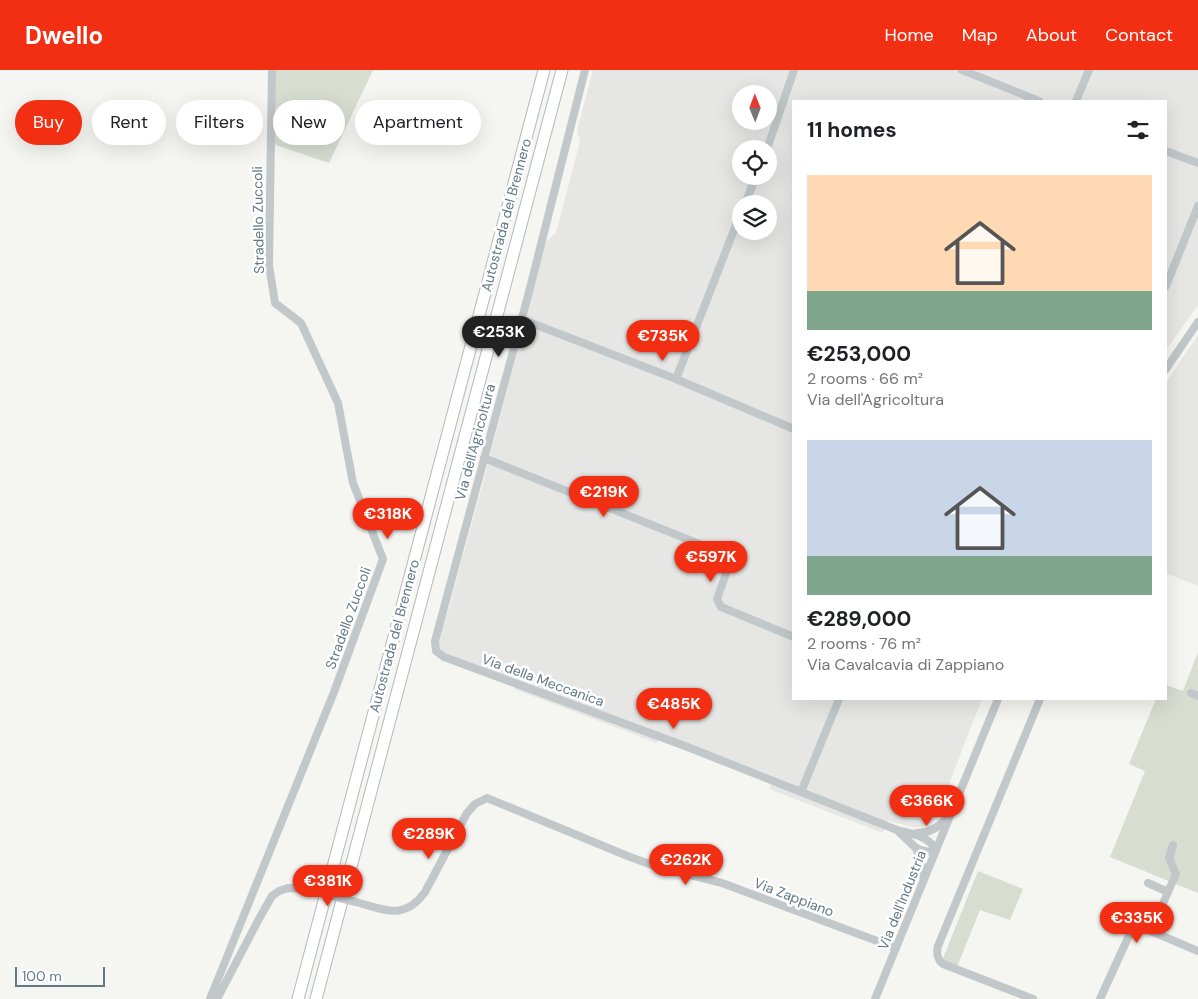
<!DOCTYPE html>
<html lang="en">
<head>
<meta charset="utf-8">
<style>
  :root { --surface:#fff; --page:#f2f2f2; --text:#202124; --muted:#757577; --accent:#f32f13 }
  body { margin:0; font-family:"DM Sans",sans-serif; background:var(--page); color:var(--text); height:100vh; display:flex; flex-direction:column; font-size:19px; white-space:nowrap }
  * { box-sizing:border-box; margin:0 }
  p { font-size:16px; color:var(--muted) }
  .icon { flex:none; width:28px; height:28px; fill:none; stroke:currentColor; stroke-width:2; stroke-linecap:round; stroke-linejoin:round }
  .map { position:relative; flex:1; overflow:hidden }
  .drawer { position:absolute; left:792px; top:30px; width:375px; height:600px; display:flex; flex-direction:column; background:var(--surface); border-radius:0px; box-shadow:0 5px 20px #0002 }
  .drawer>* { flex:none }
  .guide { position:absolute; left:15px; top:30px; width:475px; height:45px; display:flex; gap:10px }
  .needle { width:32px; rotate:359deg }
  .controls { position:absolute; left:732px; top:15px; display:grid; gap:10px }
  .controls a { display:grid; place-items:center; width:45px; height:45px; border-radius:50%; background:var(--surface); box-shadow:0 5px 20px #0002; font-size:25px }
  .scale { position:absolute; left:15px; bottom:12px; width:90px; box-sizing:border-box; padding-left:5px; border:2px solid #617985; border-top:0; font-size:14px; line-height:18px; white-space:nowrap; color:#617985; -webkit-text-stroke:4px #fff; paint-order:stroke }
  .price { position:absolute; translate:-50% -42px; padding:0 11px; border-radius:18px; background:var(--accent); color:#fff; font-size:16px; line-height:32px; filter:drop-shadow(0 1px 2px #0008) }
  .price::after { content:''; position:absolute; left:50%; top:30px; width:15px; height:11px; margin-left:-8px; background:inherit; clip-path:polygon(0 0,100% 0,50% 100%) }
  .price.active { background:#222; color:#fff }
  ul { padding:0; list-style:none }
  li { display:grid; align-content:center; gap:10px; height:265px; padding:0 15px }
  li span { display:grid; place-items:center; height:155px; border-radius:0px; color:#555 }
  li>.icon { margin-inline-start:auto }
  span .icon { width:90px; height:90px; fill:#fffc; stroke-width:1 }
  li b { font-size:21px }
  h2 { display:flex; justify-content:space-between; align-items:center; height:60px; padding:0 15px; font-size:21px }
  .pill { padding:0 18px; border-radius:22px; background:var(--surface); box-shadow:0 5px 20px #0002; font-size:18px; line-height:45px }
  .pill.active { background:var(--accent); color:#fff }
  header { display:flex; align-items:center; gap:30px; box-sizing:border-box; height:70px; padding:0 25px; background:var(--accent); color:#fff }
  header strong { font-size:24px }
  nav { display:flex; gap:28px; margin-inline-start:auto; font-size:18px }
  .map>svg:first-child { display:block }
</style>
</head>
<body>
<header>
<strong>Dwello</strong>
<nav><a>Home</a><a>Map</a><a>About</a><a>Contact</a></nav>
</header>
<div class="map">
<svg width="1198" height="929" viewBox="0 0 1198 929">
  <rect width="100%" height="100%" fill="#f5f5f1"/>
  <g fill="#e6e6e4" fill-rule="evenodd">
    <path d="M593,0H1198V235L1166,280V31H794V629H982L936,747L931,753L922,757H913L888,751L883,763L769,719L772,712L660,666L657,673L514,619L516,614L434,582L448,541L481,420L546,171L556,163L580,71L577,61ZM741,24H769V51H741ZM741,79H769V106H741ZM741,134H769V161H741Z"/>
    <polygon points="1198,265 1198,516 1166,503 1166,313"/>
  </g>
  <g fill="#d7ddd1">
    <polygon points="269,0 373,0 329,93 270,73"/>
    <polygon points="1198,582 1198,823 1110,787 1145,701 1129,694 1156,629 1166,629 1166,615 1183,621"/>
    <polygon points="978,801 1023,819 1010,850 980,840 957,897 942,891"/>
  </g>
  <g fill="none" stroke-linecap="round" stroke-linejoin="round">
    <g stroke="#b4b9bb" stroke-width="13">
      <g id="highway">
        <polyline points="298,929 544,0"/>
        <polyline points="316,929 562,0"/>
      </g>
    </g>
    <g stroke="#c2c7ca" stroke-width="8">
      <path d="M585,0L529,222L435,571L436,581L444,587L685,676L897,760C912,764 929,766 936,780C928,783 923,781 916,778"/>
      <polyline points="962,0 1039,31"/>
      <polyline points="1076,31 1089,0"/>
      <polyline points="767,79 794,0"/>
      <polyline points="1166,81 1198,93"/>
      <polyline points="745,134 756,106"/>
      <polyline points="1166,216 1198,136"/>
      <polyline points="521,249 676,309 794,359"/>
      <polyline points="1166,299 1198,252"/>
      <polyline points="676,309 741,142"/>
      <polyline points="484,388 732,487 717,529 721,537 794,567"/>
      <polyline points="1191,623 1198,626"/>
      <polyline points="801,722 839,629"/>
      <polyline points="899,762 916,778 922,795 923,807"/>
      <path d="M917,763C929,763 938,758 946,749"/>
      <polyline points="1148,813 1168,822 1151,861"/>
      <polyline points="1168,822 1176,804 1169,788 1173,775"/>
      <path d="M356,832C385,840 404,851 425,822L467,743L475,734L487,728L630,787L655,796L722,813L896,878"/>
      <polyline points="210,929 334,622 383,489 353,413 338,333 301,253 275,233 269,195 272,0"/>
      <polyline points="217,929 260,847 272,826 279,821 288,818 305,819"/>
      <polyline points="875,929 998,629"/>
      <path d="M1033,929L943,894C937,889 936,884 938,876L1040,629"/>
      <polyline points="1100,929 1132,859 1136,857 1144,858 1198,881"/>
    </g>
    <use href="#highway" stroke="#fff" stroke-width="11"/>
    <polyline stroke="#c2c7ca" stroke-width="8" points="305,819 356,832"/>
  </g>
  <g text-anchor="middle" stroke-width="5" stroke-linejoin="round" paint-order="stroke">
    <g font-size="14" fill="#617985" stroke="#fff">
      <text transform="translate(506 145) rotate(-75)" y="5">Autostrada del Brennero</text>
      <text transform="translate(258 150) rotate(-91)" y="5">Stradello Zuccoli</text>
      <text transform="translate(475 372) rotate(-75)" y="5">Via dell'Agricoltura</text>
      <text transform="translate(348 548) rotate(-70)" y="5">Stradello Zuccoli</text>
      <text transform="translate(394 566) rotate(-75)" y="5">Autostrada del Brennero</text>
      <text transform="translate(543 610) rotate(20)" y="5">Via della Meccanica</text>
      <text transform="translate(794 827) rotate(21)" y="5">Via Zappiano</text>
      <text transform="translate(902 830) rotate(-68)" y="5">Via dell'Industria</text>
    </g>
  </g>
</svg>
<div class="controls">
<a><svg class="needle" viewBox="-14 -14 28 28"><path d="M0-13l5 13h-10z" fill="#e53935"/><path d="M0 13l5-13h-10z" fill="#757577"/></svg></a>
<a><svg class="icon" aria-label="locate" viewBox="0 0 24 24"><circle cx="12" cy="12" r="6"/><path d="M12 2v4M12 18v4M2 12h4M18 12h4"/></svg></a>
<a><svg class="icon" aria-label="layers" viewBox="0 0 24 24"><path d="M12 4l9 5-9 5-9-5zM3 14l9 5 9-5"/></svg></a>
</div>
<div class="scale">100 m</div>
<b class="price active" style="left:499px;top:288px">€253K</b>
<b class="price" style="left:663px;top:292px">€735K</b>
<b class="price" style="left:604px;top:448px">€219K</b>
<b class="price" style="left:388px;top:470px">€318K</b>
<b class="price" style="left:711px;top:513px">€597K</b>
<b class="price" style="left:674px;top:660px">€485K</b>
<b class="price" style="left:927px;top:757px">€366K</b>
<b class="price" style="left:429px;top:790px">€289K</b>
<b class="price" style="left:686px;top:816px">€262K</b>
<b class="price" style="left:328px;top:837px">€381K</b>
<b class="price" style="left:1137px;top:874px">€335K</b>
<div class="guide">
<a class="pill active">Buy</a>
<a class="pill">Rent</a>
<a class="pill">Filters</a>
<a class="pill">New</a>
<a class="pill">Apartment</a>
</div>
<section class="drawer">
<h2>11 homes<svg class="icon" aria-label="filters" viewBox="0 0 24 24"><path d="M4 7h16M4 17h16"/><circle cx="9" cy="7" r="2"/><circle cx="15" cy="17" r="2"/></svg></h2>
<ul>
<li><span style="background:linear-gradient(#ffd9b3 75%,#7fa58c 0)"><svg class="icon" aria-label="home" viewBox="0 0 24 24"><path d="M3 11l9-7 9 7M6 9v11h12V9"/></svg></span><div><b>€253,000</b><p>2 rooms · 66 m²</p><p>Via dell'Agricoltura</p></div></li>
<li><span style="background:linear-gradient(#c9d6e8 75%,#7fa58c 0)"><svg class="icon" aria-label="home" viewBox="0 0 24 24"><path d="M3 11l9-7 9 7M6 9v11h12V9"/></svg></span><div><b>€289,000</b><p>2 rooms · 76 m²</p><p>Via Cavalcavia di Zappiano</p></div></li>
</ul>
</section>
</div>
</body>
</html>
